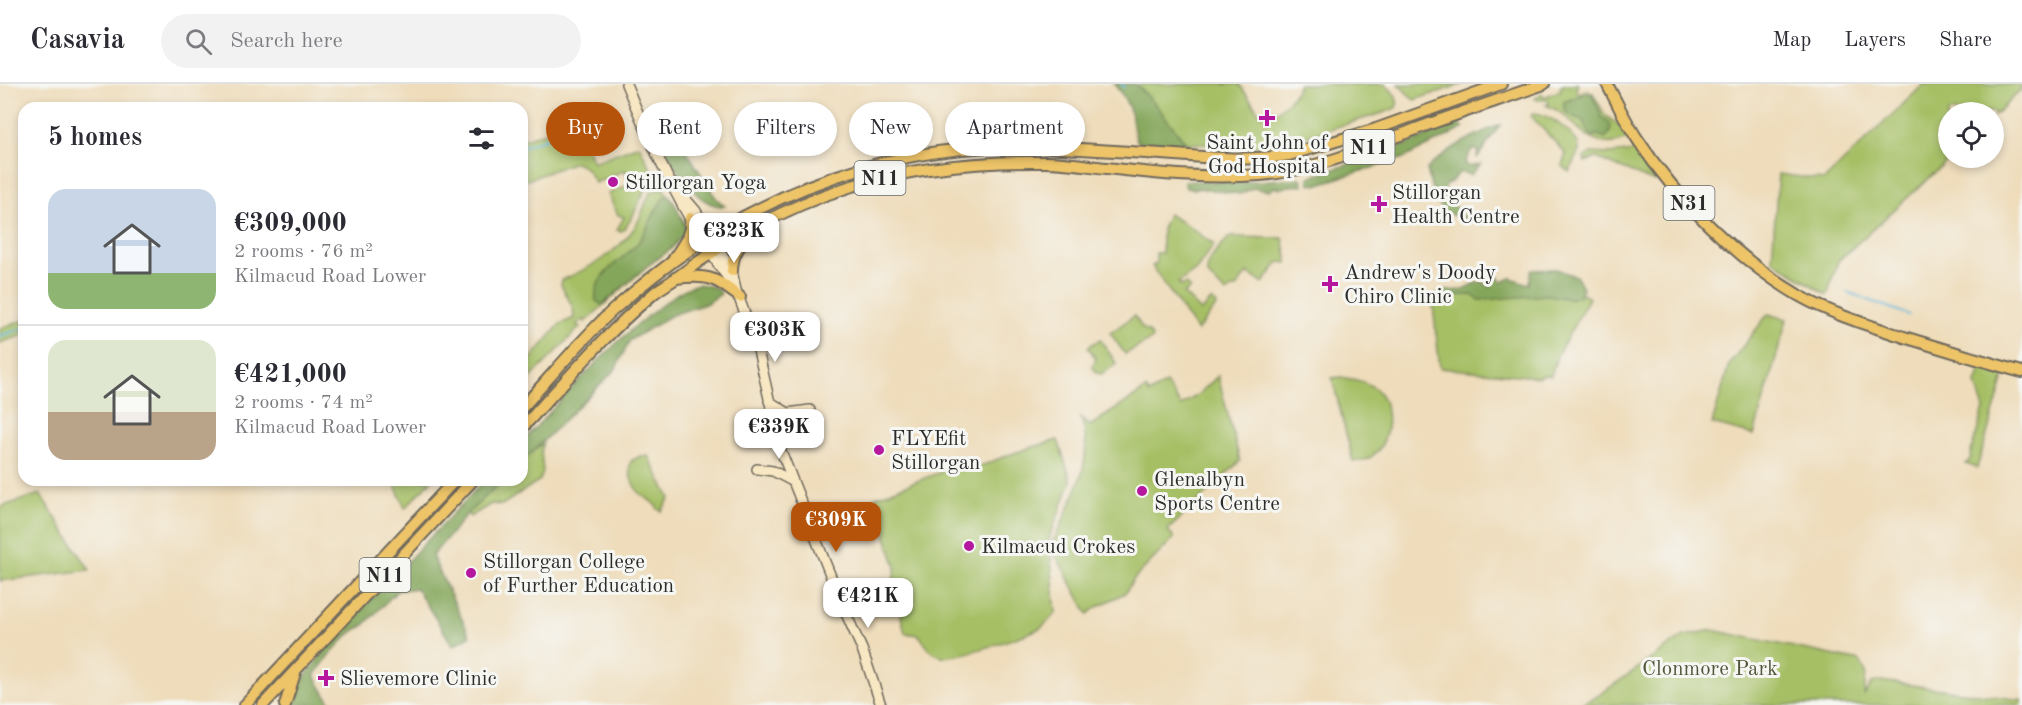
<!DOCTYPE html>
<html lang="en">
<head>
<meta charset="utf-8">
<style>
  :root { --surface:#fff; --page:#f2f2f3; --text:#2b2b33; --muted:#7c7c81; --line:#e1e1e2; --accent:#b45309 }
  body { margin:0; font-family:"Old Standard TT",serif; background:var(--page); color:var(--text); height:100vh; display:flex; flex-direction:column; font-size:22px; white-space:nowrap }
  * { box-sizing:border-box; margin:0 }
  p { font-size:20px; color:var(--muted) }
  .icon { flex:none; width:33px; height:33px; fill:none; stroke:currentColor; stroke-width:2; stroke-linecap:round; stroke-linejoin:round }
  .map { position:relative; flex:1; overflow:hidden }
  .panel { position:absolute; left:18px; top:18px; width:510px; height:384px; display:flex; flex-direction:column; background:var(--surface); border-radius:18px; box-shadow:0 3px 9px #0003 }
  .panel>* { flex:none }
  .hud { position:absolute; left:546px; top:18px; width:570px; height:54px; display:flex; gap:12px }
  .tools { position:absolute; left:1938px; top:18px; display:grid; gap:12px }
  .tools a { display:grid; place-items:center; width:66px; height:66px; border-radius:50%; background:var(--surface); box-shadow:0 3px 9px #0003; font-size:30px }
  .price { position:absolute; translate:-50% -51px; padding:0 14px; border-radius:12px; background:#fff; color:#222; font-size:20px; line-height:39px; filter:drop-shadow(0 2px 3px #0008) }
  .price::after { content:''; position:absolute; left:50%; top:36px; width:18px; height:14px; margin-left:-9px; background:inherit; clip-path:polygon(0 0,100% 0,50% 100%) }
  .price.selected { background:var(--accent); color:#fff }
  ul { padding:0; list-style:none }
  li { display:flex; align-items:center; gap:18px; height:150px; padding:0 30px }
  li+li { border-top:2px solid var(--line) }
  li span { display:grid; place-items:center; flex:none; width:168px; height:120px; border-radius:18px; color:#555 }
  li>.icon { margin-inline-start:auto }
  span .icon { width:72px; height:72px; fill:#fffc; stroke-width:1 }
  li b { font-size:26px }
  h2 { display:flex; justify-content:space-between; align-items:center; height:72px; padding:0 30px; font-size:26px }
  .chip { padding:0 21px; border-radius:27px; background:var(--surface); box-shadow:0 3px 9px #0003; font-size:21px; line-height:54px }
  .chip.selected { background:var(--accent); color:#fff }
  header { display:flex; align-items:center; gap:36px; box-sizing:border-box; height:84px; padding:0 30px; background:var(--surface); border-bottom:2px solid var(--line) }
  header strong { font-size:28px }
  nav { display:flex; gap:33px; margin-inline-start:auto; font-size:21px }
  .search { width:420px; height:54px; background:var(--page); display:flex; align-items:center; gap:15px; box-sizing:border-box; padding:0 21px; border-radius:33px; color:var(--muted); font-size:22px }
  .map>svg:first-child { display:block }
</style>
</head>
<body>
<header>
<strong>Casavia</strong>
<div class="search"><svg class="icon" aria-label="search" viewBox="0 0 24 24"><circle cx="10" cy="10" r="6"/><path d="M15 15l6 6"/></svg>Search here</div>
<nav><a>Map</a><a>Layers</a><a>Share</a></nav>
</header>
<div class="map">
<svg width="2022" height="621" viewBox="0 0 2022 621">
  <rect width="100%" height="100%" fill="#f6f6f2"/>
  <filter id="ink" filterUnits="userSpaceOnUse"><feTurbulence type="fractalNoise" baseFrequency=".0167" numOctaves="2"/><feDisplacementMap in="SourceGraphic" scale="12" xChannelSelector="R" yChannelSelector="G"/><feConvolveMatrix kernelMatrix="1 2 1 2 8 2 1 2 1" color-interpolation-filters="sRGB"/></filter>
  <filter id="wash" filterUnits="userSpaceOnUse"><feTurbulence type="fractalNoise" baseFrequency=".008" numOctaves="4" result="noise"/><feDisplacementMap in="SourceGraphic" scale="24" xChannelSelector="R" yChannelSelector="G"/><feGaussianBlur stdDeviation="1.35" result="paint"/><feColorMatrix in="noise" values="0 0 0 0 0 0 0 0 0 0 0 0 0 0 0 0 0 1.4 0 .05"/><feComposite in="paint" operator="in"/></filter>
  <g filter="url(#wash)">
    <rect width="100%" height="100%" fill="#eedcba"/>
    <g fill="#a6bf65" stroke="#687548" stroke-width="1.5">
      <path d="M1141,0H1239L1261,31L1273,25L1276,28C1286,21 1294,12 1299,0H1385C1392,7 1401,14 1396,24L1386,28L1274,62L1248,63L1186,59L1154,19L1138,2Z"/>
      <polygon points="1398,0 1463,0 1414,16"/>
      <path d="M1566,0H1579L1576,5L1577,9L1588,6L1593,9L1605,31L1620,42L1627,55C1588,73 1577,32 1546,21L1549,20L1548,16H1537L1535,14L1542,9L1544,13L1561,6L1560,2Z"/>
      <polygon points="1924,0 2018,0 2022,5 1994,32 1994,28 1948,28 1948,74 1951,74 1838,177 1827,211 1772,176 1778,90 1824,96"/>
      <path d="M1533,29C1549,29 1570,47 1578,59L1579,67L1569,88L1562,81L1566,70L1531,32Z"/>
      <path d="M565,41L573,53L581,49L593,78L639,61L654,92C640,109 636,134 622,147L617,146L624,133L618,131L608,110L630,100L625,86L595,99C589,90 587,82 575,78L522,98V56Z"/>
      <polygon points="1636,67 1658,95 1655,98 1596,74 1585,78 1584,74 1591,69 1609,70"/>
      <path d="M663,104L685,139L671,165L646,183L585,238L583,236L577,240L580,243L522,303V285L560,240L574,234L573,224L561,201L562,196C591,183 617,170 635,143C642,132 644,119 651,108Z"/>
      <polygon points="1168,130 1192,144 1214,161 1196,186 1178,199 1182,202 1186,200 1190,204 1184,210 1201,227 1212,216 1217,221 1197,247 1152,182 1156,180 1156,169 1162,169 1162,145"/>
      <path d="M1229,153L1283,154L1287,173V179L1279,178L1263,199L1247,189L1236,204H1233L1226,209L1207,190C1206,175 1220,164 1229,153Z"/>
      <polygon points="1437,209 1583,210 1589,214 1557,272 1551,292 1545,291 1538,293 1440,284 1432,213"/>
      <polygon points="1768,230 1787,235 1754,351 1712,340 1729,280"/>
      <polygon points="1134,232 1144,246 1149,248 1152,253 1151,256 1125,270 1110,249"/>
      <polygon points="24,236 24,251 0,259 0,244"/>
      <polygon points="1100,255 1116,279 1114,282 1101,290 1097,289 1092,282 1096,275 1088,263"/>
      <polygon points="1983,278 2007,283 1977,384 1966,380 1971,374 1970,371 1984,325 1976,300"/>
      <path d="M1218,292L1240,377L1168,446L1174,454L1134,495L1125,509L1095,524L1088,530L1056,472L1053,456L1056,452C1073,413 1097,373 1080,332L1090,342L1146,305L1149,310L1166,299L1181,322L1201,308Z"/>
      <path d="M1341,293C1353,295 1366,297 1376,305C1398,325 1388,381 1353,377L1332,294Z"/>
      <path d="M1058,356L1071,397L1049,455L1056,529C1051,534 1047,539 1042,543C1030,550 954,576 942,572C930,569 926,561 919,551L905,549L893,498L896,483L873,414L951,384C975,389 990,377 1011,370C1026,365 1042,360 1058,356Z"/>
      <polygon points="543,358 541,367 543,387 540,396 502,421 491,420 470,433 468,429 503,396 522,396 522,378"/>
      <path d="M640,372H648L670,414L662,427L658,425C653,416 647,416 640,409C632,402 627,387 631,377Z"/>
      <polygon points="397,396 432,396 405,424 394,399"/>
      <polygon points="40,410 90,486 0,497 0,423"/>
      <polygon points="1712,546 1860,577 1866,589 1864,611 1872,599 1881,597 2022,616 2022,621 1578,621 1596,613 1684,552"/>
    </g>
    <g fill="#84a65a" stroke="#586842" stroke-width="1.5">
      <path d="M1114,0H1136L1154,19L1186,59H1182L1181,63L1138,58C1132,49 1134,40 1131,30C1128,18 1122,10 1114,0Z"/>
      <path d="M1585,9L1592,10C1594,19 1600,24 1601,33L1610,39C1612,45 1610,50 1605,54L1598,51L1591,52L1582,36C1573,33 1561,29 1564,18Z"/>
      <polygon points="1459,39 1464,44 1404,74 1316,101 1309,99 1309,93 1398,64"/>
      <path d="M1500,41L1477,74L1478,66L1472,65L1465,79L1470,83L1481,80L1471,91L1460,88L1451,98L1445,101V111C1454,116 1454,126 1462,131C1466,134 1473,136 1477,137C1438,133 1435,120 1427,85C1448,64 1473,51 1500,41Z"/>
      <path d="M674,54L679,55L716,114L725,122C697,125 674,82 663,61Z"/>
      <polygon points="1301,94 1303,101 1289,102 1278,105 1275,103 1269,107 1253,104 1240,110 1197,104 1194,105 1186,104 1184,97 1244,98"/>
      <path d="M668,110L676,122L687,146L671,165L646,183L602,221L596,217C592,191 620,178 635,162C648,149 656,118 668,110Z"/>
      <polygon points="1556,185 1576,192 1583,203 1580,212 1570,215 1548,211 1479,216 1472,211 1444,212 1443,207 1463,206 1480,197 1491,203 1493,187 1502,198 1511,194 1529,200 1531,186"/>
      <path d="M698,200C706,201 717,202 721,210L705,220L672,231L630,256L615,286L522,378V358C566,312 607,262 658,224C671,214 682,204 698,200Z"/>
      <path d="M485,396H503L468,429L432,472L470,552L453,562L416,504L397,507L362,543C347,546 324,579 314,591L332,621H287L292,610L334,554Z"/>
    </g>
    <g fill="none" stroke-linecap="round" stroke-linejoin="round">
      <g stroke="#5ab4d8" stroke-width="2">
        <polyline points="1121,0 1124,3"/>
        <polyline points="522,63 563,48"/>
        <polyline points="1847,208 1909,231"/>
        <polyline points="0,252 24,244"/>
      </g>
    </g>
  </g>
  <g filter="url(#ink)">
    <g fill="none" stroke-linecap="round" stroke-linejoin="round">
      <g stroke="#6f695d" stroke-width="12">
        <g id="secondary">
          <path d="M626,0C655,70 687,140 733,201"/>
          <polyline points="672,99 696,127 732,187 736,206 757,262 781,367 843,523 862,565 881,621"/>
          <polyline points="769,317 788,329 810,326"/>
          <polyline points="757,385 773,387 792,397"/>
        </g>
      </g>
      <g stroke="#6f695d" stroke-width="14">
        <g id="trunk">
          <path d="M1607,0C1617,19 1626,38 1638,56C1677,115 1737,175 1798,211C1831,230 1868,241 1904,253C1943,265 1982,277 2022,288"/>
          <path d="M673,176C681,163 693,150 690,134"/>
          <path d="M732,187C732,170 740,161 751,148"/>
          <path d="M675,194C709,190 713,193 740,213"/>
          <path d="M522,324C551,292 580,257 612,227C731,119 878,56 1040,63C1086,65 1131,68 1176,71C1214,74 1252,77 1289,71L1376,45L1501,0"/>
          <path d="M522,344C564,299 605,250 653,210C660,204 668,200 676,194C792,107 901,76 1045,78C1066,78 1087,82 1107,84C1157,90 1210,95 1260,91C1314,87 1366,64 1416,45C1459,29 1502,15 1544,0"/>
          <polyline points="245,621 455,396"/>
          <polyline points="263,621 473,396"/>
          <polyline points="285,621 295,589"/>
        </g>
      </g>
      <use href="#secondary" stroke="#f8e7c3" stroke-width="9"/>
      <use href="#trunk" stroke="#eec469" stroke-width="10"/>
    </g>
  </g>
  <g fill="#b5179e" stroke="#f6f6f2" stroke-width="2">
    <path d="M1264 25h6v6h6v6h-6v6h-6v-6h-6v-6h6z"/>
    <circle cx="613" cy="98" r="6"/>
    <path d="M1376 111h6v6h6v6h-6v6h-6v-6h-6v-6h6z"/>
    <path d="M1327 191h6v6h6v6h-6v6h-6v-6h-6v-6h6z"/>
    <circle cx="879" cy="366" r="6"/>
    <circle cx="1142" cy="407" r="6"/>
    <circle cx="969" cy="462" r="6"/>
    <circle cx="471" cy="489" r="6"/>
    <path d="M323 585h6v6h6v6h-6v6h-6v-6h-6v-6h6z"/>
  </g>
  <g text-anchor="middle" stroke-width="6" stroke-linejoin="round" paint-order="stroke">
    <g fill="#f6f6f2" stroke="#686867" stroke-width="1.5">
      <rect x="1343.5" y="46" width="51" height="34" rx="4.5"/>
      <rect x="854.5" y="77" width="51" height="34" rx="4.5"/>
      <rect x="1663.5" y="102" width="51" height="34" rx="4.5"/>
      <rect x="359.5" y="474" width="51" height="34" rx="4.5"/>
    </g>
    <g font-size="20" font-weight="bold" fill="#2b2b2b">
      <text x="1369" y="70">N11</text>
      <text x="880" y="101">N11</text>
      <text x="1689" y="126">N31</text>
      <text x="385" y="498">N11</text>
    </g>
    <g font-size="21" fill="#2b2b2b" stroke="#f6f6f2" text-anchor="start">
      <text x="1267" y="65" text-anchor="middle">Saint John of<tspan x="1267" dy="24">God Hospital</tspan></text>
      <text x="625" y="105">Stillorgan Yoga</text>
      <text x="1392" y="115">Stillorgan<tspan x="1392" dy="24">Health Centre</tspan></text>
      <text x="1344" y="195">Andrew's Doody<tspan x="1344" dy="24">Chiro Clinic</tspan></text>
      <text x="891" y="361">FLYEfit<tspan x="891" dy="24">Stillorgan</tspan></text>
      <text x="1154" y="402">Glenalbyn<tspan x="1154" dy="24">Sports Centre</tspan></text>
      <text x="981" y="469">Kilmacud Crokes</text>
      <text x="483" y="484">Stillorgan College<tspan x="483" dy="24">of Further Education</tspan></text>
      <text x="340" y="601">Slievemore Clinic</text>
    </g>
    <g font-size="21" fill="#50573c" stroke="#f6f6f2">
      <text x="1710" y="591">Clonmore Park</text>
    </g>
  </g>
</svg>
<div class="tools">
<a><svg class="icon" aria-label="locate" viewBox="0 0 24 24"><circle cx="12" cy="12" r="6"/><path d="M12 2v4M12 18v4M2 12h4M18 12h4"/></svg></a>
</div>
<b class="price" style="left:734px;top:180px">€323K</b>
<b class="price" style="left:775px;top:279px">€303K</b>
<b class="price" style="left:779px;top:376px">€339K</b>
<b class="price selected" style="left:836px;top:469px">€309K</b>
<b class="price" style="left:868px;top:545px">€421K</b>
<div class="hud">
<a class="chip selected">Buy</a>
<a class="chip">Rent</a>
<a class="chip">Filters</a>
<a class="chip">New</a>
<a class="chip">Apartment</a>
</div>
<section class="panel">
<h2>5 homes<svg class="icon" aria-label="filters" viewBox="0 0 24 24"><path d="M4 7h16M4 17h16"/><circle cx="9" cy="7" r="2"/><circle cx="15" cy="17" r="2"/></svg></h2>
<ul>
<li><span style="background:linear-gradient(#c9d6e8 70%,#8fb573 0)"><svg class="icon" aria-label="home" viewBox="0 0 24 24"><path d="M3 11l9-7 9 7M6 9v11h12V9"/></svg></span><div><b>€309,000</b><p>2 rooms · 76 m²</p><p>Kilmacud Road Lower</p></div></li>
<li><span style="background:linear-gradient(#dfe7d0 60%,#b9a48a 0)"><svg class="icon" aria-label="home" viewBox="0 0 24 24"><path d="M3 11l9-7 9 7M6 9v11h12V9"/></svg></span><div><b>€421,000</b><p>2 rooms · 74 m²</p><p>Kilmacud Road Lower</p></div></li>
</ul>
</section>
</div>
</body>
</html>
